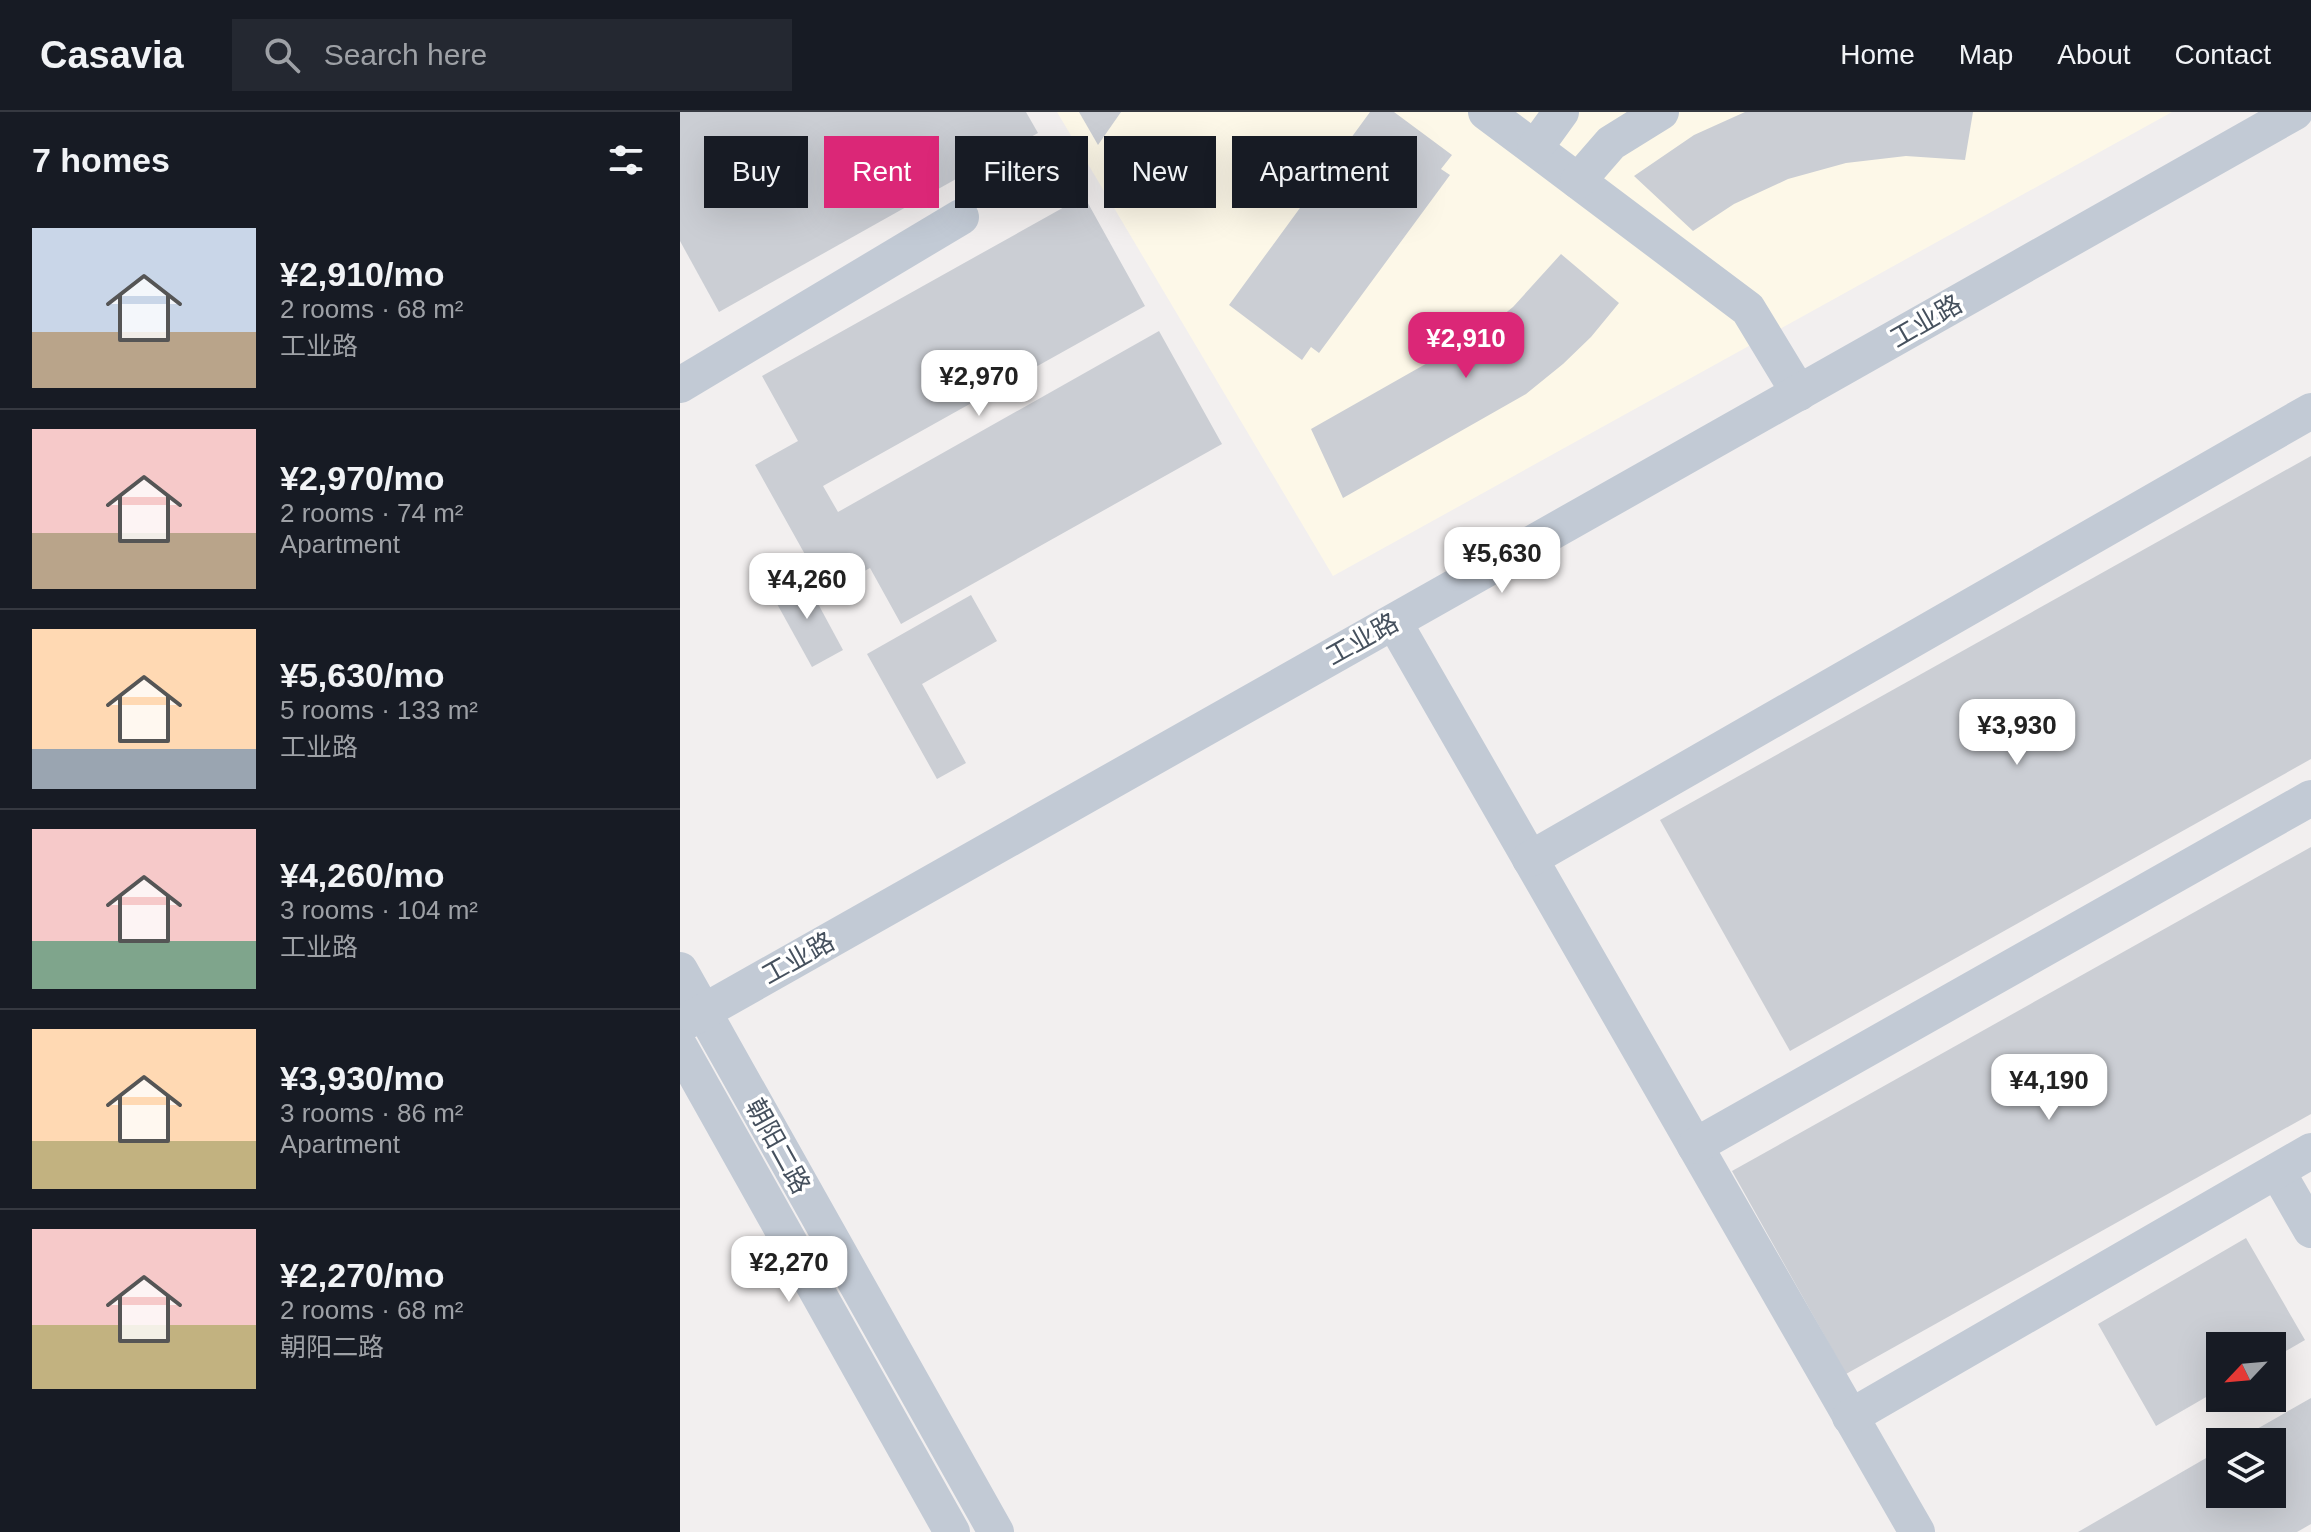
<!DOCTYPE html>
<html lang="en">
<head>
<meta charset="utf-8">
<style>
  :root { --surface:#171b24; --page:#242831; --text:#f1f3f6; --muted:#9ea1a6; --line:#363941; --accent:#db2777 }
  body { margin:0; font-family:Helvetica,"Noto Sans SC",sans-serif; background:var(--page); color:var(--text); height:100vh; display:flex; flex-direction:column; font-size:30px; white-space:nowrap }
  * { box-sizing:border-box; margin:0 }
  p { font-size:26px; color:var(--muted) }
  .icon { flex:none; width:44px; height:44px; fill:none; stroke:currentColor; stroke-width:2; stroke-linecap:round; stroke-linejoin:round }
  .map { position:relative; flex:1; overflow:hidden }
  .details { display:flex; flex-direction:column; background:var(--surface); width:680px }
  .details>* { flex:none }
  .banner { position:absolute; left:24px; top:24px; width:760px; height:72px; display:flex; gap:16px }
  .needle { width:52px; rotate:244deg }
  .tools { position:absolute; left:1526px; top:1220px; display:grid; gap:16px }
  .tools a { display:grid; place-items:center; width:80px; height:80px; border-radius:0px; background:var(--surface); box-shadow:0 8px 32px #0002; font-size:40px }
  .price { position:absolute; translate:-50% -68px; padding:0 18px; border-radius:16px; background:#fff; color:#222; font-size:26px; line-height:52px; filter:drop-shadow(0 2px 4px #0008) }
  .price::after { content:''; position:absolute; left:50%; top:48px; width:24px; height:18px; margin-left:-12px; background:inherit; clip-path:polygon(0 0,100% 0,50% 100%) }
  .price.current { background:var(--accent); color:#fff }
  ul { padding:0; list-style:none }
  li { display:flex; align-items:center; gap:24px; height:200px; padding:0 32px }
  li+li { border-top:2px solid var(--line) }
  li span { display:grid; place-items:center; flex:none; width:224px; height:160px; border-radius:0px; color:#555 }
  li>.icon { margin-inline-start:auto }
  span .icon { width:96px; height:96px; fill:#fffc; stroke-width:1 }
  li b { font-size:34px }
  h2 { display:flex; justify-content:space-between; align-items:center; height:96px; padding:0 32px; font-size:34px }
  .chip { padding:0 28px; border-radius:0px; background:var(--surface); box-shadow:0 8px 32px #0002; font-size:28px; line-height:72px }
  .chip.current { background:var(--accent); color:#fff }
  header { display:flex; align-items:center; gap:48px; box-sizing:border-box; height:112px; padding:0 40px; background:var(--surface); border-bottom:2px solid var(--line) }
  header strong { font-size:38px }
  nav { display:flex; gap:44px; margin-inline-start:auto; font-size:28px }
  .search { width:560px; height:72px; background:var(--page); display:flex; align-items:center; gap:20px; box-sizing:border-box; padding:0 28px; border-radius:0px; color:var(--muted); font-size:30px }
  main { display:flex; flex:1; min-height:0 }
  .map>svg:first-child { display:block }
</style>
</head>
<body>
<header>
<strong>Casavia</strong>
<div class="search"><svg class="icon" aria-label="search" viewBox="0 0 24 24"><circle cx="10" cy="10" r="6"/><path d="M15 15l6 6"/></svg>Search here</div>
<nav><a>Home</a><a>Map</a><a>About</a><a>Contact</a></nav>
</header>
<main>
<section class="details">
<h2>7 homes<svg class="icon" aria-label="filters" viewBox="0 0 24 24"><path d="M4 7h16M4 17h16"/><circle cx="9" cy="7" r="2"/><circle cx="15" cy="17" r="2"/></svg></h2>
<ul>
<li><span style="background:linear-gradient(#c9d6e8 65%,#b9a48a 0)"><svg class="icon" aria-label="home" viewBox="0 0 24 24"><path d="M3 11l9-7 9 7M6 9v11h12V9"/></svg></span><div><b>¥2,910/mo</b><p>2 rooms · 68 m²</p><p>工业路</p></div></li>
<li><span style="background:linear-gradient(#f6c9c9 65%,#b9a48a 0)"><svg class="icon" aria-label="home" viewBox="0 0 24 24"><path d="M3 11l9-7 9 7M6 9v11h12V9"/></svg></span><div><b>¥2,970/mo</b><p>2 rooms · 74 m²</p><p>Apartment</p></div></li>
<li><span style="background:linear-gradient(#ffd9b3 75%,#9aa5b1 0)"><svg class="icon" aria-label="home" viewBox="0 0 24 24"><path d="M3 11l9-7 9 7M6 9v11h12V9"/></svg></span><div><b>¥5,630/mo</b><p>5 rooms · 133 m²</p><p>工业路</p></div></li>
<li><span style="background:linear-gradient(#f6c9c9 70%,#7fa58c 0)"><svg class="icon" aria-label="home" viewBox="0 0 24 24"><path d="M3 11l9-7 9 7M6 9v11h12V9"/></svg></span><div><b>¥4,260/mo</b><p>3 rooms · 104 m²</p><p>工业路</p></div></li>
<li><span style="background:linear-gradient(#ffd9b3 70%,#c2b280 0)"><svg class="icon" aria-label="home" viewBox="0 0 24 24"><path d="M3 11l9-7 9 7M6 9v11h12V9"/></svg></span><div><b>¥3,930/mo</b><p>3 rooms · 86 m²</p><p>Apartment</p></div></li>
<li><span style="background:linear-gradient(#f6c9c9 60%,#c2b280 0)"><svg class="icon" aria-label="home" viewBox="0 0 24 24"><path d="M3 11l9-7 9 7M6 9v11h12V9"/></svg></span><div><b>¥2,270/mo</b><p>2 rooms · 68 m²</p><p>朝阳二路</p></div></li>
</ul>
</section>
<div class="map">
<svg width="1631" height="1420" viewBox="0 0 1631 1420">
  <rect width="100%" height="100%" fill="#f2efef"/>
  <polygon fill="#fdf8e8" points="377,0 1492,0 653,464"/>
  <g fill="#cbced4">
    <polygon points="0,0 346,0 358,21 39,200 0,129"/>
    <polygon points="399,0 441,0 418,33"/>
    <polygon points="690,0 714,0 772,43 761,57 770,63 639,241 631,235 622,248 549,193"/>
    <polygon points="1065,0 1293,0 1285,48 1226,44 1166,51 1108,67 1054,92 1013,119 954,64 1014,23"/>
    <polygon points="404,84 465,194 143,374 158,400 479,219 542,332 221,512 190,456 146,480 75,353 118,329 82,264"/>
    <polygon points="881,142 939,191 911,225 883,252 846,282 663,386 631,317 802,220 833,195"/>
    <polygon points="1631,344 1631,647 1110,939 980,708"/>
    <polygon points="123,464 163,538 132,555 91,481"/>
    <polygon points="291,483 317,529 242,572 286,651 257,667 187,542"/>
    <polygon points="1631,735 1631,1002 1166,1262 1052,1059"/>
    <polygon points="1566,1126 1625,1228 1592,1247 1592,1234 1540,1234 1540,1277 1476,1314 1418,1212"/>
    <polygon points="1631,1286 1631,1412 1617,1420 1398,1420 1540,1338 1540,1382 1592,1382 1592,1330 1554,1330"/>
  </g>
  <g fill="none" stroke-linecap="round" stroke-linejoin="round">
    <g stroke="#c2cad5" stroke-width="36">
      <polyline points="806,0 1068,197 1119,281"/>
      <polyline points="855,36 881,0"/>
      <polyline points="898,69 931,31 981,0"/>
      <polyline points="0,273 281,105"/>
      <polyline points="714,510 1237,1420"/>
      <polyline points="850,747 1631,299"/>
      <polyline points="0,858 316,1420"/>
      <polyline points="0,913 1615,0"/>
      <polyline points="0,935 272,1420"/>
      <polyline points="1015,1034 1631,686"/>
      <polyline points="1597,1059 1631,1118"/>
      <polyline points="1170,1305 1631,1039"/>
    </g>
  </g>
  <g text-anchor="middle" stroke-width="7" stroke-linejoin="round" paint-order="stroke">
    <g font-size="26" fill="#46515e" stroke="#fff">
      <text transform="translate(1246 209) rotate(-30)" y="9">工业路</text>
      <text transform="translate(682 527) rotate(-29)" y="9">工业路</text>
      <text transform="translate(118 846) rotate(-29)" y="9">工业路</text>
      <text transform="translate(98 1034) rotate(61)" y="9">朝阳二路</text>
    </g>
  </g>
</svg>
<div class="tools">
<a><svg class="needle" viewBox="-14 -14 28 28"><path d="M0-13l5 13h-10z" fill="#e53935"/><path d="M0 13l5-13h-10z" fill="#9ea1a6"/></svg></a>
<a><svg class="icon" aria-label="layers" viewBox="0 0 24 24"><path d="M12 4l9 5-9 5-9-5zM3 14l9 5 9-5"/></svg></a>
</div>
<b class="price current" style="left:786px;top:268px">¥2,910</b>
<b class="price" style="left:299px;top:306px">¥2,970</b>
<b class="price" style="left:822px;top:483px">¥5,630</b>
<b class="price" style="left:127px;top:509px">¥4,260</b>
<b class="price" style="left:1337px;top:655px">¥3,930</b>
<b class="price" style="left:1369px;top:1010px">¥4,190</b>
<b class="price" style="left:109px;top:1192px">¥2,270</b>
<div class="banner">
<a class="chip">Buy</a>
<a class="chip current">Rent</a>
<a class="chip">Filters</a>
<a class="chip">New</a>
<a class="chip">Apartment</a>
</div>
</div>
</main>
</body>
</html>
